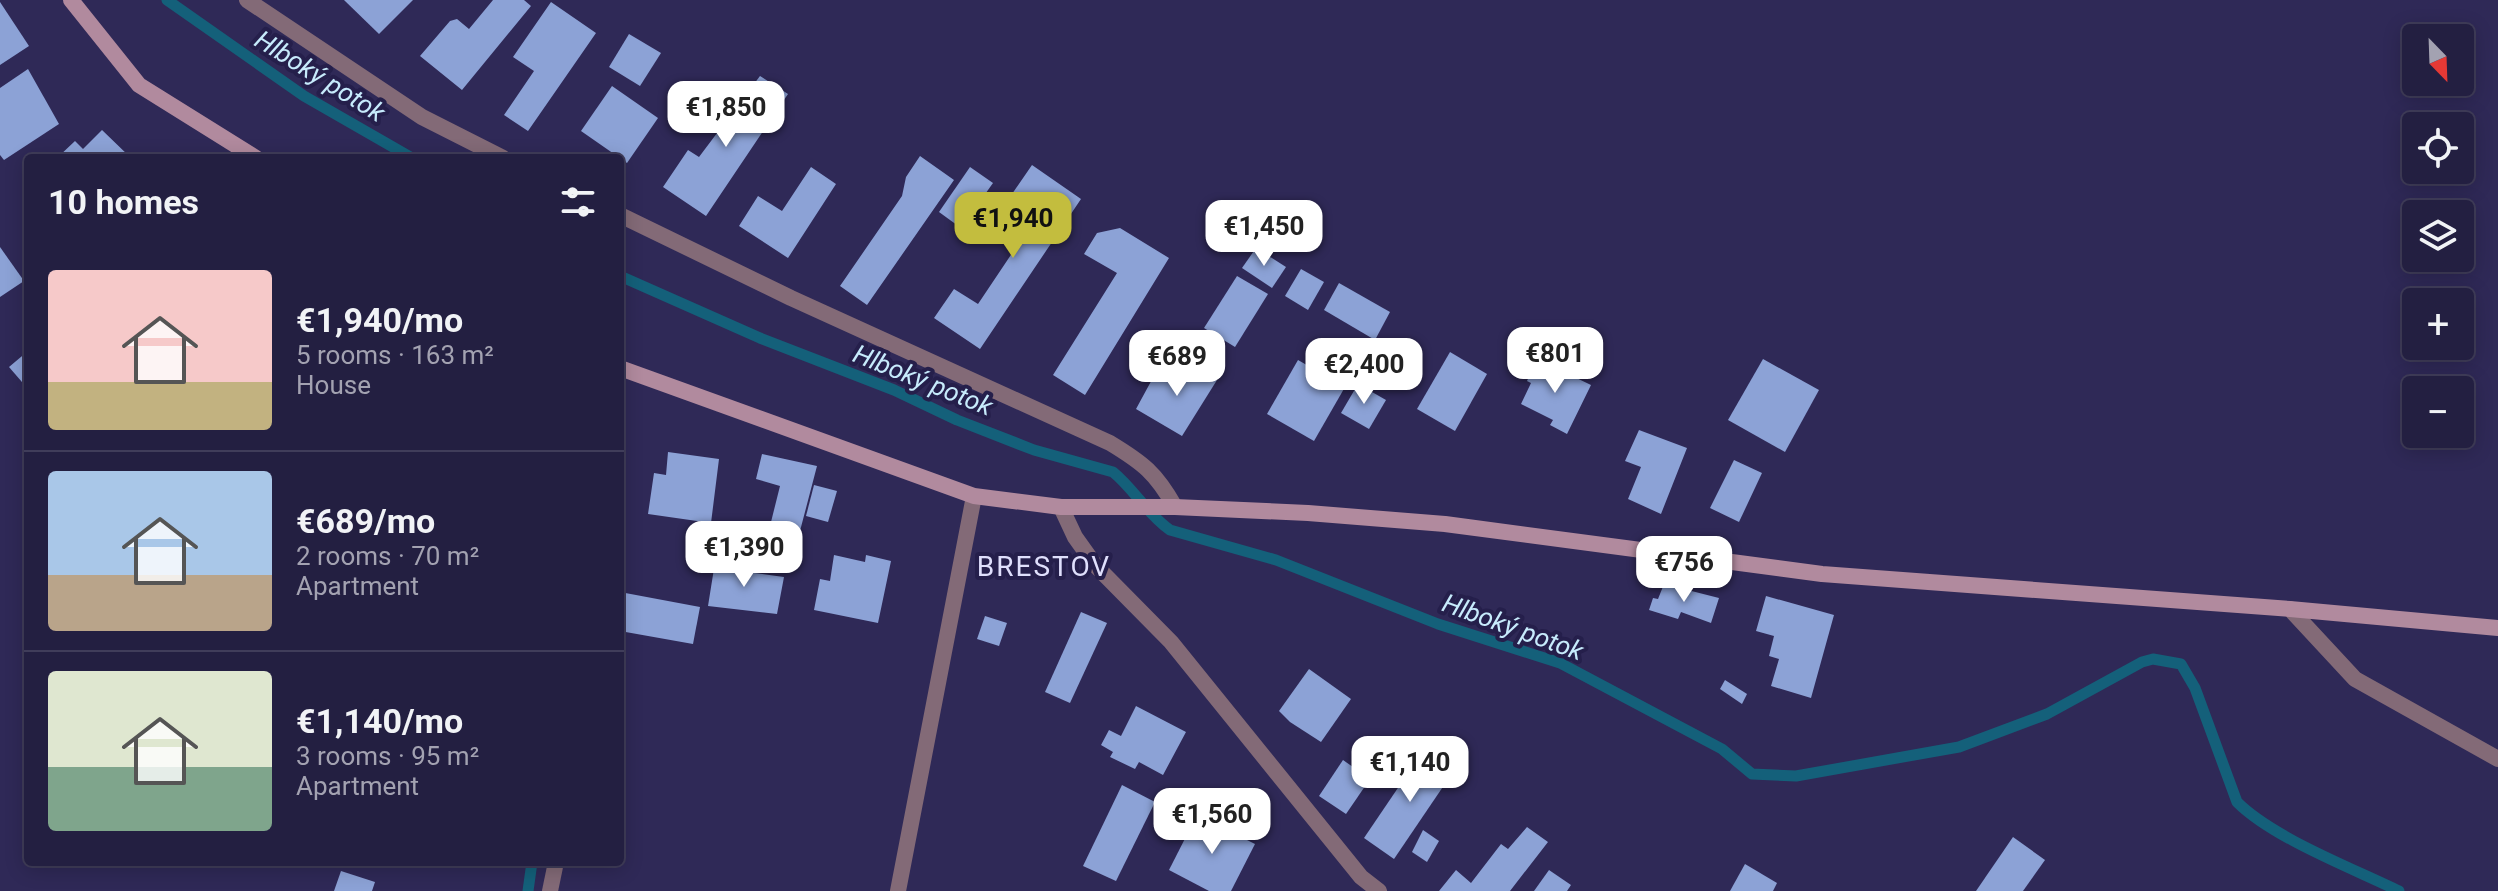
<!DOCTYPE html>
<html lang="en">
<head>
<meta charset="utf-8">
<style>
  :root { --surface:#231f41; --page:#2b2748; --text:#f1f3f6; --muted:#a3a2b1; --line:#403d5a; --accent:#c3bd3e }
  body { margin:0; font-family:Roboto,sans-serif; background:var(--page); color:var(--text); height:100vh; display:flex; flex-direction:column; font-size:30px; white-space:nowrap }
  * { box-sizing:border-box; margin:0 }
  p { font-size:26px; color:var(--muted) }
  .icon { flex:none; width:44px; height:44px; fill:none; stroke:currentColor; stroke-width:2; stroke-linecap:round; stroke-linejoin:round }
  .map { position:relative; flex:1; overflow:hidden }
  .sheet { position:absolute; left:24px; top:154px; width:600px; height:712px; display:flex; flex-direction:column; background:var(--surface); border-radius:8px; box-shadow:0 4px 20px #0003,0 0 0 2px var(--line) }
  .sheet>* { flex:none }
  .needle { width:52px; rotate:157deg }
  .controls { position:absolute; left:2402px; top:24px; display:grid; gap:16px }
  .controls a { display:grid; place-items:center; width:72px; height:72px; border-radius:8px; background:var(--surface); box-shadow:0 4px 20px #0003,0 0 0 2px var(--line); font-size:40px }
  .price { position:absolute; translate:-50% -68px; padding:0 18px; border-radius:16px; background:#fff; color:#222; font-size:26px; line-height:52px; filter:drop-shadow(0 2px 4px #0008) }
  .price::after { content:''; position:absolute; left:50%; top:48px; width:24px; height:18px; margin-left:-12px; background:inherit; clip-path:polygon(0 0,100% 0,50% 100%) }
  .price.current { background:var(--accent); color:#111 }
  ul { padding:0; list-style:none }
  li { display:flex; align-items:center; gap:24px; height:200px; padding:0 24px }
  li+li { border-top:2px solid var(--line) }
  li span { display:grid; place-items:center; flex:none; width:224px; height:160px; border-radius:8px; color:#555 }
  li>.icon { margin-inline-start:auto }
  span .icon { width:96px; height:96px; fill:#fffc; stroke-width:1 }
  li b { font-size:34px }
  h2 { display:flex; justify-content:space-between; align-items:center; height:96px; padding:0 24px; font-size:34px }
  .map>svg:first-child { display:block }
</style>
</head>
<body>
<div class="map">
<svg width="2498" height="891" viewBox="0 0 2498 891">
  <rect width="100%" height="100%" fill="#2f2957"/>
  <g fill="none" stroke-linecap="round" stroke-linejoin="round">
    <g stroke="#14607a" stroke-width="11">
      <polyline points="167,0 304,96 412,158"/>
      <path d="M620,276L760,338L894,390L957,420L1034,450L1113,472C1134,489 1147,514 1170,530L1276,560L1438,624L1560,663L1722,749L1752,774L1796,776L1959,747L2047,714L2142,662L2153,659L2181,664L2195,688L2237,802C2273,838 2352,868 2399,891"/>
      <polyline points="528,891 532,862"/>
    </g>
  </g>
  <g fill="#8ca2d6">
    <polygon points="344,0 413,0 379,34"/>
    <polygon points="493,0 524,0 531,6 462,90 420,56 450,21 457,19 469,29"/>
    <polygon points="0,2 29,46 0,65"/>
    <polygon points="551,2 596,33 528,131 504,115 534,71 513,57"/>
    <polygon points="629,34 661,53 640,86 609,67"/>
    <polygon points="28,69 59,124 4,160 0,155 0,88"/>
    <polygon points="760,76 788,94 706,216 663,187 688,150 699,157"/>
    <polygon points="612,86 658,118 627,163 581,131"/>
    <polygon points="102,130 131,158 57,158 75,141 83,149"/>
    <polygon points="920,156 954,180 867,305 840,286 902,196 906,177"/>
    <polygon points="1032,165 1081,199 980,349 934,318 954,289 978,304 1039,213 1012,194"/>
    <polygon points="811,167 836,184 788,258 739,226 758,196 782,211"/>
    <polygon points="970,167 993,183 961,228 939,212"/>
    <polygon points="1120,228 1169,258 1085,395 1053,375 1117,273 1084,254 1097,233"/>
    <polygon points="0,247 24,281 0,297"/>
    <polygon points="1256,248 1286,267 1272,288 1242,268"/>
    <polygon points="1301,269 1324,282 1308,310 1285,296"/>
    <polygon points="1237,276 1268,294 1235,347 1204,328"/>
    <polygon points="1339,283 1390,312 1375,340 1324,310"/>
    <polygon points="28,351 28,389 9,367"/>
    <polygon points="1450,352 1487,374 1455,431 1417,409"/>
    <polygon points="1537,359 1591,385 1567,434 1550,425 1553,420 1521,404 1531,383 1527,381"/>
    <polygon points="1763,359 1819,390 1785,452 1728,420"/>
    <polygon points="1298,360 1345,387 1314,441 1267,414"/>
    <polygon points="1185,362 1217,380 1182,436 1136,409 1155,374 1171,382"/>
    <polygon points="1358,384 1386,400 1369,429 1341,413"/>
    <polygon points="1639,430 1687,448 1661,514 1628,499 1641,467 1625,461"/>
    <polygon points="668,452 719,459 711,523 648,514 654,473 666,475"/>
    <polygon points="762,454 817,466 789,573 760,566 780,486 756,479"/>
    <polygon points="1734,460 1762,473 1739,522 1710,508"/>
    <polygon points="814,485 837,491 828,522 806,516"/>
    <polygon points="834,555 865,562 866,555 891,561 878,623 814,610 820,579 830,581"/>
    <polygon points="716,556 732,557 731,570 784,577 777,614 708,606"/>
    <polygon points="1664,584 1719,598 1711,623 1681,612 1678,619 1649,610 1653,598 1658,599"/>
    <polygon points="620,592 700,607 693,644 620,631"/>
    <polygon points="1766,596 1834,615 1811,698 1771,686 1779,659 1769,656 1774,636 1756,631"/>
    <polygon points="1081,612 1107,623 1070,703 1045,692"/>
    <polygon points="985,616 1007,623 999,646 977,639"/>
    <polygon points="1309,669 1351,699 1321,742 1290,722 1279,711"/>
    <polygon points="1725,680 1747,694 1742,704 1720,689"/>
    <polygon points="1136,706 1186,732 1163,775 1139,762 1135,769 1110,757 1113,752 1101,745 1109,730 1121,736"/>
    <polygon points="1425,748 1455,769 1394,859 1364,838"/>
    <polygon points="1343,760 1370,779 1346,814 1319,796"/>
    <polygon points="1122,785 1155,802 1116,881 1083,866"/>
    <polygon points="1197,815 1255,844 1231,891 1209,891 1169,870"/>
    <polygon points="1527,827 1548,842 1510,891 1439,891 1456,870 1471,883 1501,844 1508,849"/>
    <polygon points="1423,830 1439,841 1427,862 1412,852"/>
    <polygon points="2013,837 2045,860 2023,891 1976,891"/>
    <polygon points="1745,864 1777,883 1773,891 1730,891"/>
    <polygon points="1549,870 1571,885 1567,891 1534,891"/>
    <polygon points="341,871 375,882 372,891 334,891"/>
  </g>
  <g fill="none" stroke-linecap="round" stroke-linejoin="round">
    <polyline stroke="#836a77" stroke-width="16" points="898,891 974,496"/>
    <g stroke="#836a77" stroke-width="16">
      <polyline points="247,0 422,117 503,158"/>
      <path d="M620,215L791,298L1110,443C1143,463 1156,473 1175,507"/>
      <polyline points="1061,507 1075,537 1095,565 1171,642 1361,877 1379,891"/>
      <polyline points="2290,609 2355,679 2498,759"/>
      <polyline points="550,891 556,862"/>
    </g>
    <g stroke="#b18a9e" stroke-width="16">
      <polyline points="71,0 139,85 256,158"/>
      <polyline points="620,368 974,496 1061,507 1175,507 1308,513 1445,524 1822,574 2290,609 2498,628"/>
    </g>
  </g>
  <g text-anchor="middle" stroke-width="8" stroke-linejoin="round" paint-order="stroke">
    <g font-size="26" font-style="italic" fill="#c7ebfc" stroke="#251f4b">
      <text transform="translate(320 76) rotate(32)" y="9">Hlboký potok</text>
      <text transform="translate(923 380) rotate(22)" y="9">Hlboký potok</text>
      <text transform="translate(1513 627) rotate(20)" y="9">Hlboký potok</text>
    </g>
    <g font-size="28" letter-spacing="2" fill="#dfdffc" stroke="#251f4b">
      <text x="1044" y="576">BRESTOV</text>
    </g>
  </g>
</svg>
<div class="controls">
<a><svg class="needle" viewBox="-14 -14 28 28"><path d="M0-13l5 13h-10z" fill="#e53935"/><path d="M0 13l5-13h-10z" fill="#a3a2b1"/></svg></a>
<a><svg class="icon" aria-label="locate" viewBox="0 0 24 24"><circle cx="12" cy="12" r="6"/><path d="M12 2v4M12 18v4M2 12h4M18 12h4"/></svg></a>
<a><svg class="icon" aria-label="layers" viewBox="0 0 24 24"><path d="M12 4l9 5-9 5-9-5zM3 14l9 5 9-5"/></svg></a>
<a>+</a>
<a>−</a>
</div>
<b class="price" style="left:726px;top:149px">€1,850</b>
<b class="price current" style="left:1013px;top:260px">€1,940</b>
<b class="price" style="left:1264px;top:268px">€1,450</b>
<b class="price" style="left:1555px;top:395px">€801</b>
<b class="price" style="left:1177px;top:398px">€689</b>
<b class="price" style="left:1364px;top:406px">€2,400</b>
<b class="price" style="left:744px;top:589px">€1,390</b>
<b class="price" style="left:1684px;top:604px">€756</b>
<b class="price" style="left:1410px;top:804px">€1,140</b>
<b class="price" style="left:1212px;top:856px">€1,560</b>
<section class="sheet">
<h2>10 homes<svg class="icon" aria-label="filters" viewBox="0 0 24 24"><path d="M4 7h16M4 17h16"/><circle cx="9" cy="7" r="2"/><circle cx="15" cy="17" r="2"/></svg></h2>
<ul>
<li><span style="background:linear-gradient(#f6c9c9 70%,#c2b280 0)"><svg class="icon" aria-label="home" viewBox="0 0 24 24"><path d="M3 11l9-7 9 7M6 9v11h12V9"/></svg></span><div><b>€1,940/mo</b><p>5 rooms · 163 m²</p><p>House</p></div></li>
<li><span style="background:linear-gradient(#a9c7e8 65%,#b9a48a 0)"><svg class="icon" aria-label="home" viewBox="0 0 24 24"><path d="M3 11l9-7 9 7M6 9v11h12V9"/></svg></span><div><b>€689/mo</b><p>2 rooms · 70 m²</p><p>Apartment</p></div></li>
<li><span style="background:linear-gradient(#dfe7d0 60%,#7fa58c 0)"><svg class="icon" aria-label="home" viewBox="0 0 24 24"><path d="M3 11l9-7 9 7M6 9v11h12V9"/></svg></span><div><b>€1,140/mo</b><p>3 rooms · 95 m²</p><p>Apartment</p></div></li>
</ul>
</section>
</div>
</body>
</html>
